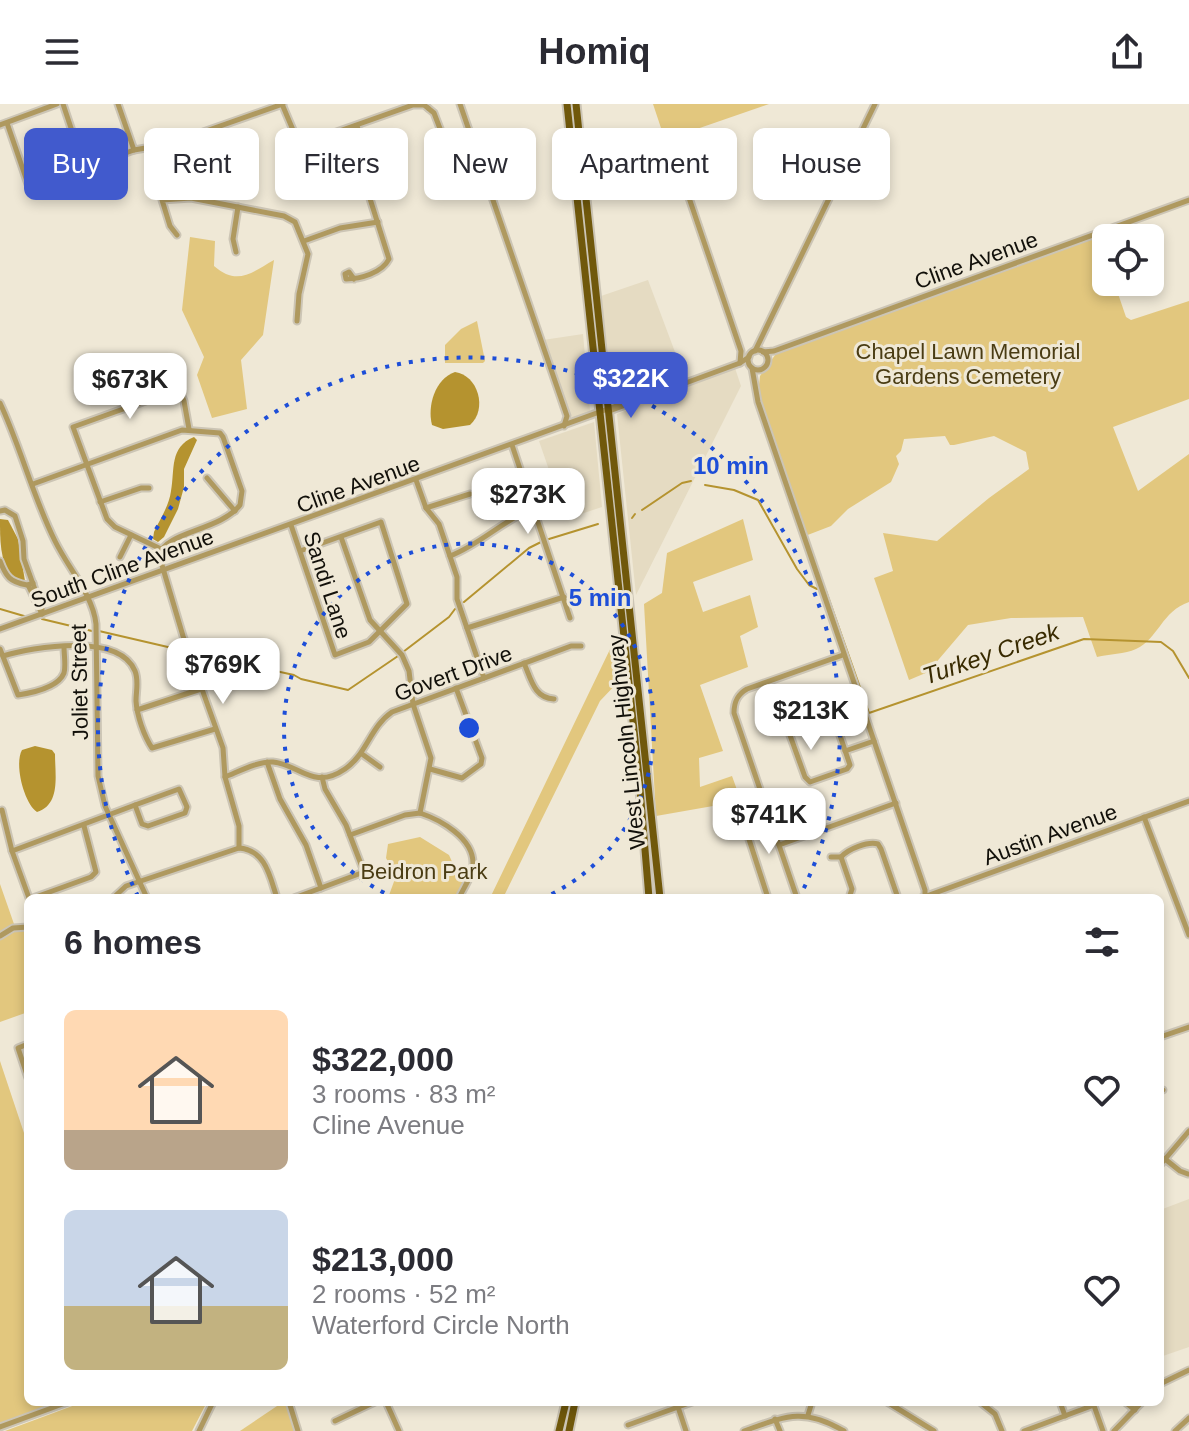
<!DOCTYPE html>
<html lang="en">
<head>
<meta charset="utf-8">
<style>
  :root { --surface:#fff; --page:#f2f2f3; --text:#2b2b33; --muted:#7c7c81; --accent:#415acd }
  body { margin:0; font-family:Helvetica,sans-serif; background:var(--page); color:var(--text); height:100vh; display:flex; flex-direction:column; font-size:30px; white-space:nowrap }
  * { box-sizing:border-box; margin:0 }
  p { font-size:26px; color:var(--muted) }
  .icon { flex:none; width:44px; height:44px; fill:none; stroke:currentColor; stroke-width:2; stroke-linecap:round; stroke-linejoin:round }
  .map { position:relative; flex:1; overflow:hidden }
  .side { position:absolute; left:24px; top:790px; width:1140px; height:512px; display:flex; flex-direction:column; background:var(--surface); border-radius:12px; box-shadow:0 4px 12px #0003 }
  .side>* { flex:none }
  .top-card { position:absolute; left:24px; top:24px; width:1142px; height:72px; display:flex; gap:16px }
  .tools { position:absolute; left:1092px; top:120px; display:grid; gap:16px }
  .tools a { display:grid; place-items:center; width:72px; height:72px; border-radius:12px; background:var(--surface); box-shadow:0 4px 12px #0003; font-size:40px }
  .price { position:absolute; translate:-50% -68px; padding:0 18px; border-radius:16px; background:#fff; color:#222; font-size:26px; line-height:52px; filter:drop-shadow(0 2px 4px #0008) }
  .price::after { content:''; position:absolute; left:50%; top:48px; width:24px; height:18px; margin-left:-12px; background:inherit; clip-path:polygon(0 0,100% 0,50% 100%) }
  .price.active { background:var(--accent); color:#fff }
  ul { padding:0; list-style:none }
  li { display:flex; align-items:center; gap:24px; height:200px; padding:0 40px }
  li span { display:grid; place-items:center; flex:none; width:224px; height:160px; border-radius:12px; color:#555 }
  li>.icon { margin-inline-start:auto }
  span .icon { width:96px; height:96px; fill:#fffc; stroke-width:1 }
  li b { font-size:34px }
  h2 { display:flex; justify-content:space-between; align-items:center; height:96px; padding:0 40px; font-size:34px }
  .pill { padding:0 28px; border-radius:12px; background:var(--surface); box-shadow:0 4px 12px #0003; font-size:28px; line-height:72px }
  .pill.active { background:var(--accent); color:#fff }
  header { display:flex; justify-content:space-between; align-items:center; height:104px; padding:0 40px; background:var(--surface); font-size:36px; font-weight:800 }
  .map>svg:first-child { display:block }
</style>
</head>
<body>
<header><svg class="icon" aria-label="menu" viewBox="0 0 24 24"><path d="M4 6h16M4 12h16M4 18h16"/></svg>Homiq<svg class="icon" aria-label="share" viewBox="0 0 24 24"><path d="M12 15V3M7 8l5-5 5 5M5 13v7h14v-7"/></svg></header>
<div class="map">
<svg width="1189" height="1327" viewBox="0 0 1189 1327">
  <rect width="100%" height="100%" fill="#efe8d6"/>
  <g fill="#e5dbc2">
    <polygon points="648,176 684,272 614,298 601,192"/>
    <polygon points="583,230 590,307 573,314 569,309 543,236"/>
    <polygon points="735,264 741,282 636,491 617,310"/>
    <polygon points="594,318 602,403 566,415 539,337"/>
    <polygon points="1189,1095 1189,1243 1160,1253 1160,1106"/>
  </g>
  <g fill="#e2c77e">
    <polygon points="653,0 769,0 665,36"/>
    <path d="M1098,131L1106,154V178H1114L1126,213L1131,216L1189,197V295L1113,323L1138,387L1189,350V498C1162,507 1158,535 1136,545C1125,550 1109,550 1097,553L1083,513L1011,514L968,521L928,568L909,576L874,474L893,467L883,429L937,437L989,394L1029,365L1026,348L994,332L954,341H950L945,332L904,335L901,347L896,352L899,360L891,378L848,405L831,422L805,432L758,290L760,272L778,247Z"/>
    <path d="M190,133L215,137L214,162C237,182 251,169 274,156L263,231L241,256L247,305L212,314L197,271L204,253L182,206Z"/>
    <polygon points="477,217 485,257 483,259 445,259 445,241 461,225"/>
    <polygon points="743,415 753,456 693,478 703,508 750,491 758,523 740,532 748,563 700,581 723,647 699,654 700,683 732,672 741,697 716,705 713,702 656,712 644,500 662,489 667,449"/>
    <polygon points="614,537 619,577 600,597 503,794 490,794"/>
    <polygon points="420,733 449,751 458,771 466,775 456,794 388,794 396,772 386,754 388,740"/>
    <polygon points="0,780 14,820 28,821 28,908 0,918"/>
    <polygon points="0,957 28,1041 28,1298 63,1298 0,1322"/>
    <polygon points="83,1298 207,1298 192,1327 5,1327"/>
    <polygon points="283,1298 288,1298 296,1327 240,1327"/>
  </g>
  <g fill="#b5932f">
    <path d="M455,268C478,271 488,305 470,321L443,325L432,321C427,302 435,275 455,268Z"/>
    <path d="M194,333L197,336L184,365V383L178,405L164,433L158,438L153,435L154,428C160,415 169,402 171,387C175,366 169,343 194,333Z"/>
    <path d="M0,415L8,416L18,435L25,477L11,474C0,455 0,437 0,415Z"/>
    <path d="M35,642L52,646L55,650C55,671 61,701 37,708C24,699 14,660 22,646Z"/>
  </g>
  <g fill="none" stroke-linecap="round" stroke-linejoin="round">
    <g stroke="#b5932f" stroke-width="2">
      <polyline points="705,381 734,386 758,396 797,465 809,481 817,485"/>
      <polyline points="642,406 682,379 691,377"/>
      <polyline points="632,414 635,410"/>
      <polyline points="549,435 598,420"/>
      <polyline points="826,487 869,609 1084,535 1161,538 1173,547 1189,574"/>
      <polyline points="464,498 529,444 541,438"/>
      <polyline points="0,505 24,512"/>
      <polyline points="42,515 92,527"/>
      <polyline points="99,527 185,547"/>
      <polyline points="403,548 449,513 455,505"/>
      <polyline points="194,549 294,571 301,575 348,586 398,552"/>
    </g>
    <g stroke="#ccc5b5" stroke-width="9">
      <g id="minor">
        <polyline points="63,0 84,63"/>
        <polyline points="118,0 134,46"/>
        <polyline points="282,0 293,26 301,36 311,37 413,1 424,1 428,4"/>
        <polyline points="460,0 567,312 564,322"/>
        <polyline points="428,4 434,9 454,61"/>
        <polyline points="7,19 29,83 134,46 169,40 283,0"/>
        <polyline points="0,21 57,0"/>
        <polyline points="684,79 741,247 740,259"/>
        <polyline points="177,131 170,122 162,96 191,94 284,112 295,118 308,150 299,190 297,217"/>
        <polyline points="304,137 340,124 378,118"/>
        <polyline points="236,148 233,135 238,103"/>
        <path d="M354,175L349,168L345,170L346,175C360,175 382,169 389,155L366,82L364,41L357,22"/>
        <circle cx="758" cy="256" r="10"/>
        <polyline points="755,247 875,0"/>
        <polyline points="763,248 774,247 1189,96"/>
        <polyline points="752,264 758,298 925,786 925,794"/>
        <path d="M0,299C21,344 33,393 55,437C68,464 93,491 96,520L98,672L105,702L147,794"/>
        <polyline points="612,306 740,259 749,253"/>
        <polyline points="512,341 570,514"/>
        <polyline points="207,374 235,407"/>
        <polyline points="416,376 426,404 439,420 457,473 457,495 484,574"/>
        <path d="M33,380L182,326L220,329L223,333L242,387L240,401C220,427 166,427 159,451L183,532L223,644L225,673L239,722V744"/>
        <polyline points="100,398 141,384 149,384"/>
        <polyline points="426,404 470,390"/>
        <polyline points="0,407 5,406 15,412 23,437 24,455 42,505 42,510"/>
        <polyline points="291,421 335,551 369,538 407,500 381,418 300,447"/>
        <polyline points="341,433 370,516 402,551 409,567 413,600 431,654 420,709"/>
        <polyline points="161,445 115,423 107,415 73,323 179,285 184,297 189,325"/>
        <path d="M450,452C481,440 503,416 534,404"/>
        <polyline points="120,453 131,431"/>
        <path d="M0,457C6,473 10,478 27,481L33,479"/>
        <polyline points="28,481 42,510"/>
        <polyline points="467,524 564,493"/>
        <polyline points="0,525 616,302 644,294"/>
        <path d="M0,545L18,591C31,589 58,584 64,569C66,562 64,551 64,543"/>
        <path d="M3,552C33,543 119,528 135,567C139,577 136,587 136,597C137,612 144,632 152,644L215,625"/>
        <path d="M524,559C531,575 534,594 554,595"/>
        <polyline points="137,606 201,585"/>
        <polygon points="825,606 833,611 850,661 847,665 810,678 805,673 787,623 791,618"/>
        <polyline points="845,647 874,637"/>
        <polyline points="362,650 380,663"/>
        <polyline points="267,658 280,695 306,741 321,784"/>
        <polyline points="430,665 462,674 481,660 482,654 456,584"/>
        <path d="M225,673C238,668 258,657 273,658C299,660 313,687 345,665C367,650 370,623 392,608L571,542H581"/>
        <polygon points="179,685 187,703 185,709 148,722 142,720 135,701"/>
        <polyline points="2,706 12,747 29,794"/>
        <path d="M420,709C441,716 473,734 473,759C473,771 464,783 459,794"/>
        <polyline points="1144,713 1189,831"/>
        <polyline points="350,731 405,711 420,709"/>
        <polyline points="779,741 896,699"/>
        <polyline points="12,747 135,701"/>
        <polyline points="831,753 841,753"/>
        <polyline points="33,794 91,773 96,768 84,722"/>
        <path d="M113,794L126,782L239,744C266,746 270,773 277,794"/>
        <polyline points="294,794 364,768 346,721 325,685 322,673"/>
        <polyline points="768,794 745,723 748,717 768,710"/>
        <path d="M797,794L734,609C734,597 738,590 747,585L843,551"/>
        <path d="M849,794L852,785L841,753C848,745 868,737 878,740L881,745L898,794"/>
        <polyline points="921,794 1189,697"/>
        <polyline points="0,832 13,824 28,823"/>
        <polyline points="1160,933 1189,923"/>
        <polyline points="28,940 18,944 28,974"/>
        <polyline points="1160,985 1163,986"/>
        <polyline points="1165,1055 1180,1067 1188,1070"/>
        <polyline points="1160,1061 1189,1027"/>
        <polyline points="1160,1280 1189,1266"/>
        <polyline points="289,1298 298,1327"/>
        <polyline points="386,1298 399,1327"/>
        <polyline points="887,1298 934,1327"/>
        <polyline points="980,1298 995,1310 1002,1327"/>
        <polyline points="1060,1298 1065,1312"/>
        <polyline points="1125,1298 1135,1306"/>
        <polyline points="1093,1299 1103,1327"/>
        <polyline points="678,1303 686,1327"/>
        <polyline points="808,1311 812,1298"/>
        <polyline points="775,1315 780,1327"/>
        <polyline points="335,1317 375,1298"/>
        <polyline points="628,1321 692,1298"/>
        <polyline points="0,1323 68,1298"/>
        <polyline points="199,1327 213,1298"/>
        <path d="M744,1327C786,1312 803,1303 844,1327"/>
        <polyline points="1024,1327 1094,1301"/>
        <polyline points="1114,1327 1142,1298"/>
        <polyline points="1175,1327 1189,1314"/>
      </g>
    </g>
    <g stroke="#ccc5b5" stroke-width="11">
      <g id="major">
        <polyline points="567,0 639,673 649,794"/>
        <polyline points="576,0 660,794"/>
        <polyline points="559,1327 566,1298"/>
        <polyline points="569,1327 575,1298"/>
      </g>
    </g>
    <use href="#minor" stroke="#af995f" stroke-width="5"/>
    <use href="#major" stroke="#70580b" stroke-width="7"/>
  </g>
  <g fill="none" stroke="#1d4ed8" stroke-width="4" stroke-dasharray="4 8">
    <path d="M395 794A185 185 0 1 1 543 794"/>
    <path d="M138 792A371 371 0 1 1 800 792"/>
  </g>
  <g text-anchor="middle" stroke-width="6" stroke-linejoin="round" paint-order="stroke">
    <g font-size="22" fill="#12100a" stroke="#efe8d6">
      <text transform="translate(976 156) rotate(-20)" y="8">Cline Avenue</text>
      <text transform="translate(358 380) rotate(-20)" y="8">Cline Avenue</text>
      <text transform="translate(122 464) rotate(-20)" y="8">South Cline Avenue</text>
      <text transform="translate(328 481) rotate(72)" y="8">Sandi Lane</text>
      <text transform="translate(453 569) rotate(-20)" y="8">Govert Drive</text>
      <text transform="translate(79 578) rotate(-91)" y="8">Joliet Street</text>
      <text transform="translate(626 638) rotate(-96)" y="8">West Lincoln Highway</text>
      <text transform="translate(1050 730) rotate(-20)" y="8">Austin Avenue</text>
    </g>
    <g font-size="22" fill="#4a3c13" stroke="#efe8d6">
      <text x="968" y="255">Chapel Lawn Memorial<tspan x="968" dy="25">Gardens Cemetery</tspan></text>
      <text x="424" y="775">Beidron Park</text>
    </g>
    <g font-size="24" font-style="italic" fill="#382a00" stroke="#efe8d6">
      <text transform="translate(991 550) rotate(-19)" y="8">Turkey Creek</text>
    </g>
  </g>
  <circle cx="469" cy="624" r="12" fill="#1d4ed8" stroke="#efe8d6" stroke-width="4"/>
  <g font-size="24" text-anchor="middle" font-weight="bold" fill="#1d4ed8" stroke="#efe8d6" stroke-width="6" stroke-linejoin="round" paint-order="stroke">
    <text x="731" y="370">10 min</text>
    <text x="600" y="502">5 min</text>
  </g>
</svg>
<div class="tools">
<a><svg class="icon" aria-label="locate" viewBox="0 0 24 24"><circle cx="12" cy="12" r="6"/><path d="M12 2v4M12 18v4M2 12h4M18 12h4"/></svg></a>
</div>
<b class="price active" style="left:631px;top:316px">$322K</b>
<b class="price" style="left:130px;top:317px">$673K</b>
<b class="price" style="left:528px;top:432px">$273K</b>
<b class="price" style="left:223px;top:602px">$769K</b>
<b class="price" style="left:811px;top:648px">$213K</b>
<b class="price" style="left:769px;top:752px">$741K</b>
<div class="top-card">
<a class="pill active">Buy</a>
<a class="pill">Rent</a>
<a class="pill">Filters</a>
<a class="pill">New</a>
<a class="pill">Apartment</a>
<a class="pill">House</a>
</div>
<section class="side">
<h2>6 homes<svg class="icon" aria-label="filters" viewBox="0 0 24 24"><path d="M4 7h16M4 17h16"/><circle cx="9" cy="7" r="2"/><circle cx="15" cy="17" r="2"/></svg></h2>
<ul>
<li><span style="background:linear-gradient(#ffd9b3 75%,#b9a48a 0)"><svg class="icon" aria-label="home" viewBox="0 0 24 24"><path d="M3 11l9-7 9 7M6 9v11h12V9"/></svg></span><div><b>$322,000</b><p>3 rooms · 83 m²</p><p>Cline Avenue</p></div><svg class="icon" aria-label="heart" viewBox="0 0 24 24"><path d="M12 20l-8-8c-3-5 5-10 8-4 3-6 11-1 8 4z"/></svg></li>
<li><span style="background:linear-gradient(#c9d6e8 60%,#c2b280 0)"><svg class="icon" aria-label="home" viewBox="0 0 24 24"><path d="M3 11l9-7 9 7M6 9v11h12V9"/></svg></span><div><b>$213,000</b><p>2 rooms · 52 m²</p><p>Waterford Circle North</p></div><svg class="icon" aria-label="heart" viewBox="0 0 24 24"><path d="M12 20l-8-8c-3-5 5-10 8-4 3-6 11-1 8 4z"/></svg></li>
</ul>
</section>
</div>
</body>
</html>
